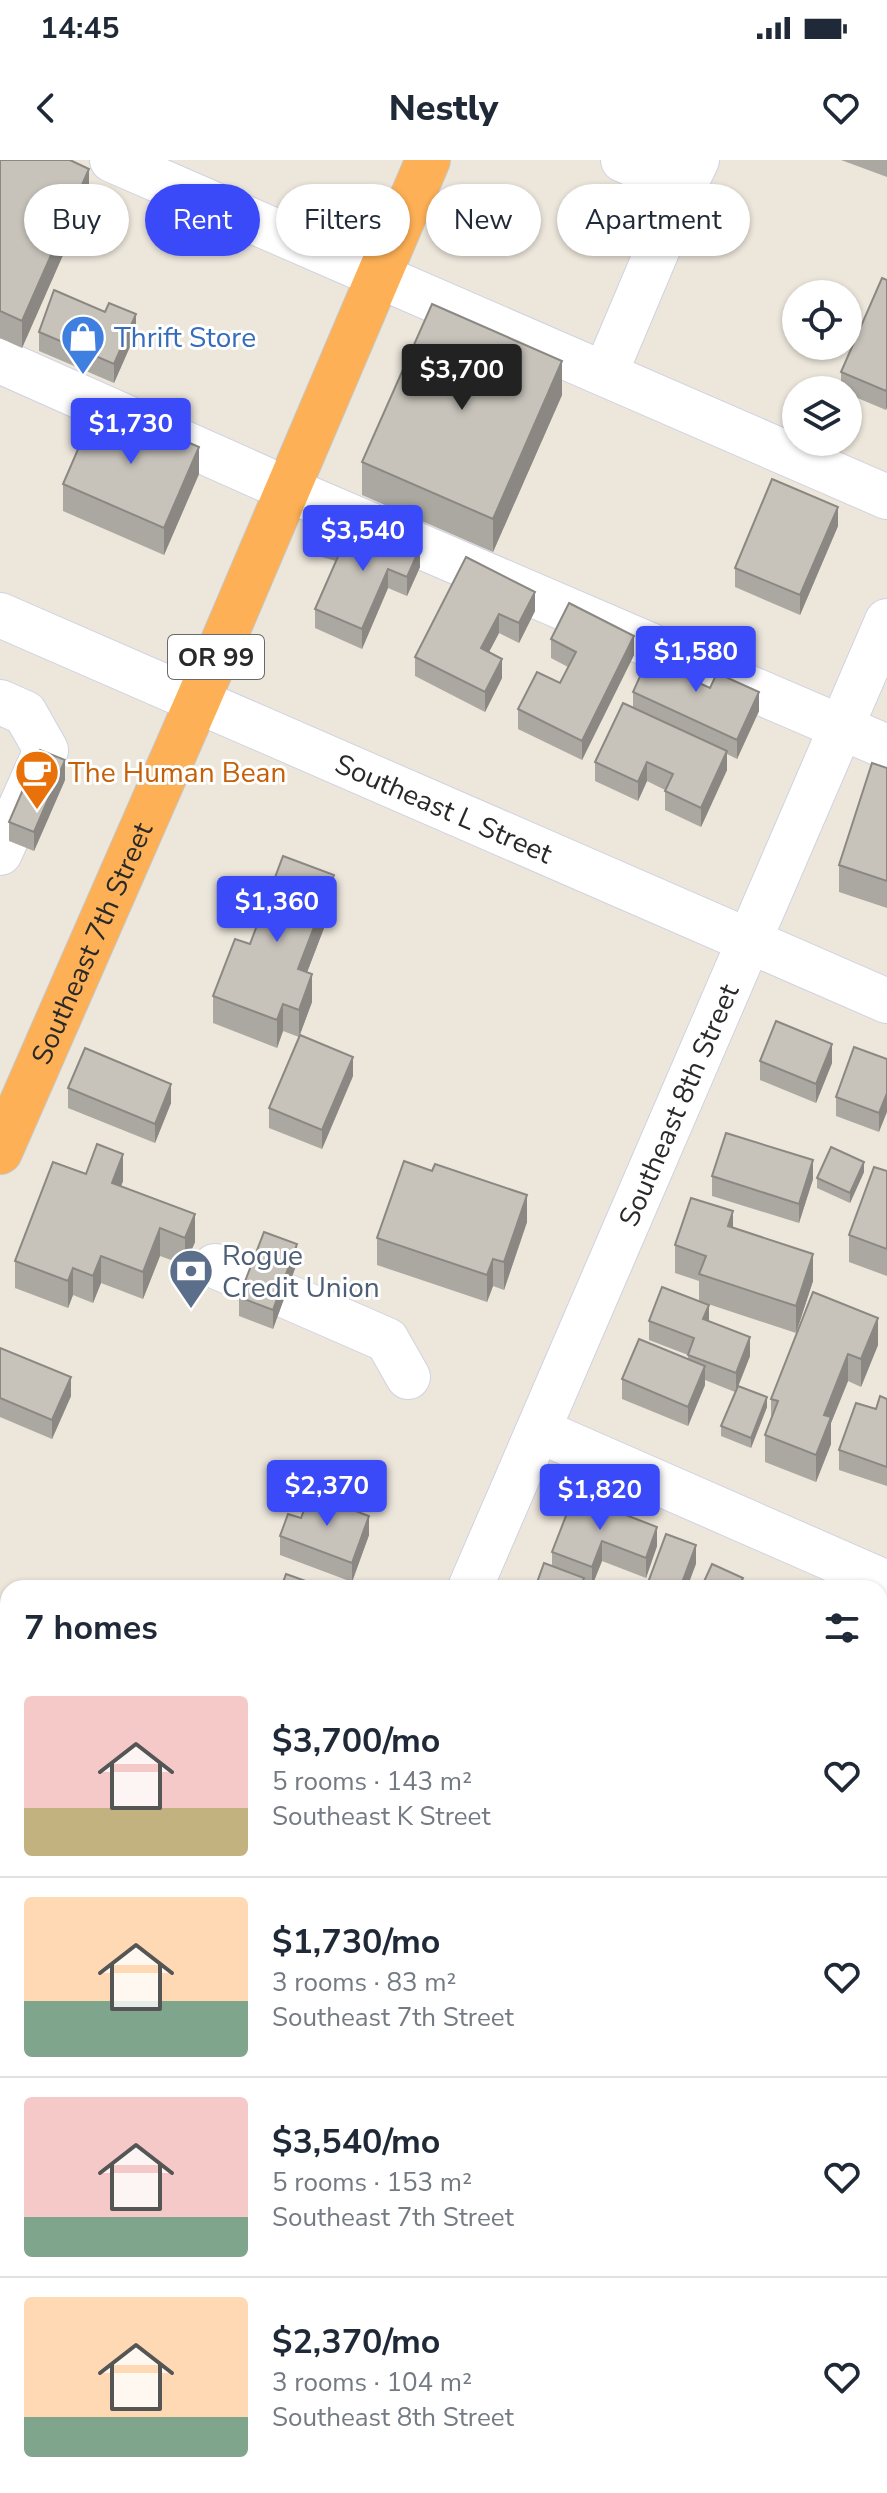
<!DOCTYPE html>
<html lang="en">
<head>
<meta charset="utf-8">
<style>
  :root { --surface:#fff; --page:#f2f2f3; --text:#1f2937; --muted:#747a83; --line:#e0e1e3; --accent:#3b4af8 }
  body { margin:0; font-family:"Nunito Sans",sans-serif; background:var(--page); color:var(--text); height:100vh; display:flex; flex-direction:column; font-size:30px; white-space:nowrap }
  * { box-sizing:border-box; margin:0 }
  p { font-size:26px; color:var(--muted) }
  .icon { flex:none; width:44px; height:44px; fill:none; stroke:currentColor; stroke-width:2; stroke-linecap:round; stroke-linejoin:round }
  .map { position:relative; flex:1; overflow:hidden }
  .side { position:absolute; left:0px; top:1420px; width:888px; height:914px; display:flex; flex-direction:column; background:var(--surface); border-radius:24px 24px 0 0; box-shadow:0 2px 6px #0004 }
  .side>* { flex:none }
  .guide { position:absolute; left:24px; top:24px; width:840px; height:72px; display:flex; gap:16px }
  .controls { position:absolute; left:782px; top:120px; display:grid; gap:16px }
  .controls a { display:grid; place-items:center; width:80px; height:80px; border-radius:50%; background:var(--surface); box-shadow:0 2px 6px #0004; font-size:40px }
  .price { position:absolute; translate:-50% -68px; padding:0 18px; border-radius:8px; background:var(--accent); color:#fff; font-size:26px; line-height:52px; filter:drop-shadow(0 2px 4px #0008) }
  .price::after { content:''; position:absolute; left:50%; top:48px; width:24px; height:18px; margin-left:-12px; background:inherit; clip-path:polygon(0 0,100% 0,50% 100%) }
  .price.current { background:#222; color:#fff }
  ul { padding:0; list-style:none }
  li { display:flex; align-items:center; gap:24px; height:200px; padding:0 24px }
  li+li { border-top:2px solid var(--line) }
  li span { display:grid; place-items:center; flex:none; width:224px; height:160px; border-radius:8px; color:#555 }
  li>.icon { margin-inline-start:auto }
  span .icon { width:96px; height:96px; fill:#fffc; stroke-width:1 }
  li b { font-size:34px }
  h2 { display:flex; justify-content:space-between; align-items:center; height:96px; padding:0 24px; font-size:34px }
  .pill { padding:0 28px; border-radius:36px; background:var(--surface); box-shadow:0 2px 6px #0004; font-size:28px; line-height:72px }
  .pill.current { background:var(--accent); color:#fff }
  .status { display:flex; justify-content:space-between; align-items:center; height:56px; padding:0 40px; background:var(--surface); direction:ltr }
  .status svg { height:22px; fill:currentColor }
  header { display:flex; justify-content:space-between; align-items:center; height:104px; padding:0 24px; background:var(--surface); font-size:36px; font-weight:800 }
  .map>svg:first-child { display:block }
</style>
</head>
<body>
<div class="status"><b>14:45</b><svg viewBox="0 0 49 12"><path d="M0 12V9h3v3zM5 12V6h3v6zM10 12V3h3v9zM15 12V0h3v12zM26 1h20v11H26zM47 4h2v5h-2z"/></svg></div>
<header><svg class="icon" aria-label="back" viewBox="0 0 24 24"><path d="M15 5l-7 7 7 7"/></svg>Nestly<svg class="icon" aria-label="heart" viewBox="0 0 24 24"><path d="M12 20l-8-8c-3-5 5-10 8-4 3-6 11-1 8 4z"/></svg></header>
<div class="map">
<svg width="887" height="2333" viewBox="0 0 887 2333">
  <rect width="100%" height="100%" fill="#ece6db"/>
  <g fill="none" stroke-linecap="round" stroke-linejoin="round">
    <g stroke="#d1d2e2" stroke-width="46">
      <g id="minor">
        <polyline points="112,0 887,337"/>
        <polyline points="623,0 684,27 697,0"/>
        <polyline points="0,201 287,329 887,587"/>
        <polyline points="605,214 684,27"/>
        <path id="s1" d="M0,455L887,841"/>
        <polyline points="0,542 25,553 46,590 0,693"/>
        <polyline points="215,1106 252,1122"/>
        <polyline points="286,1136 387,1180 408,1217"/>
        <polyline points="540,1271 887,1423"/>
        <path id="s2" d="M470,1428L887,461"/>
        <polyline points="0,1621 8,1624"/>
        <polyline points="880,1969 887,1953"/>
        <polyline points="71,2333 74,2326"/>
      </g>
    </g>
    <g stroke="#c7c7c7" stroke-width="46">
      <g id="highway">
        <path id="s3" d="M0,992L198,540L428,0"/>
      </g>
    </g>
    <use href="#minor" stroke="#fff" stroke-width="44"/>
    <use href="#highway" stroke="#fdb055" stroke-width="44"/>
  </g>
  <g fill="#aba8a1">
    <polygon points="0,0 89,36 22,188 0,178"/>
    <polygon points="841,0 887,0 887,17"/>
    <polygon points="887,120 887,247 886,250 848,234 848,230 841,230 841,212"/>
    <polygon points="105,152 136,173 114,223 39,191 39,172"/>
    <polygon points="562,235 493,392 362,335 362,302"/>
    <polygon points="199,314 164,395 63,351 63,324"/>
    <polygon points="838,366 800,455 735,427 735,408"/>
    <polygon points="344,380 341,391 420,407 407,436 388,428 362,489 315,468 315,449 336,401 318,396 318,386"/>
    <polygon points="466,397 535,451 519,483 499,473 489,492 502,518 485,552 415,516 415,497"/>
    <polygon points="551,479 634,495 582,600 518,569 518,549 560,523 568,507 551,498"/>
    <polygon points="692,520 759,551 737,599 727,594 727,610 701,667 665,650 665,630 647,621 638,641 595,621 595,602 633,547 633,532"/>
    <polygon points="887,608 887,748 839,732 839,705"/>
    <polygon points="65,620 34,691 9,681 9,662"/>
    <polygon points="334,742 307,812 312,842 299,877 283,871 277,888 213,863 213,836 250,784"/>
    <polygon points="887,899 879,972 836,956 836,937"/>
    <polygon points="760,901 832,903 816,943 760,920"/>
    <polygon points="353,916 322,989 269,968 269,948"/>
    <polygon points="68,928 171,943 155,983 68,948"/>
    <polygon points="887,1011 887,1116 849,1102 849,1075"/>
    <polygon points="864,1012 850,1043 817,1028 817,1018"/>
    <polygon points="86,1014 123,1021 121,1026 195,1082 185,1105 160,1096 143,1139 101,1123 93,1143 73,1135 68,1148 15,1128 15,1101"/>
    <polygon points="712,1016 813,1019 799,1063 712,1036"/>
    <polygon points="527,1062 504,1130 493,1126 487,1142 377,1105 377,1078"/>
    <polygon points="733,1068 813,1121 796,1173 705,1143 709,1162 750,1196 738,1226 767,1247 751,1288 721,1276 721,1266 735,1232 705,1220 705,1225 688,1266 622,1239 622,1219 688,1198 688,1195 649,1180 649,1161 699,1141 699,1121 675,1113 675,1085"/>
    <polygon points="297,1103 273,1169 239,1156 239,1137"/>
    <polygon points="813,1132 878,1185 861,1227 848,1221 831,1263 831,1284 816,1322 765,1302 765,1275 771,1260 771,1239"/>
    <polygon points="0,1188 71,1236 52,1279 0,1257"/>
    <polygon points="887,1239 887,1326 839,1310 839,1290 876,1249"/>
    <polygon points="574,1335 657,1386 646,1418 602,1401 592,1426 584,1423 584,1428 552,1406 552,1392"/>
    <polygon points="301,1358 369,1375 352,1422 280,1395 280,1376"/>
    <polygon points="880,1493 887,1496 887,1563 880,1560"/>
    <polygon points="0,1667 8,1670 8,1875 0,1872"/>
    <polygon points="8,2136 8,2244 5,2242 0,2254"/>
  </g>
  <g fill="#8b8883">
    <polygon points="89,9 89,36 22,188 22,161"/>
    <polygon points="136,154 136,173 114,223 114,204"/>
    <polygon points="562,201 562,235 493,392 493,359"/>
    <polygon points="887,228 887,247 886,250 886,231"/>
    <polygon points="199,287 199,314 164,395 164,368"/>
    <polygon points="838,347 838,366 800,455 800,435"/>
    <polygon points="344,370 344,380 338,402 338,392"/>
    <polygon points="420,388 420,407 407,436 407,417"/>
    <polygon points="388,409 388,428 362,489 362,469"/>
    <polygon points="535,432 535,451 519,483 519,463"/>
    <polygon points="499,454 499,473 481,507 481,488"/>
    <polygon points="634,476 634,495 582,600 582,581"/>
    <polygon points="502,499 502,518 485,552 485,532"/>
    <polygon points="692,503 692,522 686,517"/>
    <polygon points="759,532 759,551 737,599 737,580"/>
    <polygon points="727,591 727,610 701,667 701,648"/>
    <polygon points="65,600 65,620 34,691 34,672"/>
    <polygon points="647,602 647,621 638,641 638,622"/>
    <polygon points="334,715 334,742 298,836 298,809"/>
    <polygon points="312,814 312,842 299,877 299,850"/>
    <polygon points="283,844 283,871 277,888 277,860"/>
    <polygon points="832,884 832,903 816,943 816,924"/>
    <polygon points="353,897 353,916 322,989 322,970"/>
    <polygon points="171,924 171,943 155,983 155,964"/>
    <polygon points="887,933 887,952 879,972 879,953"/>
    <polygon points="123,994 123,1021 112,1050 112,1023"/>
    <polygon points="813,1000 813,1019 799,1063 799,1044"/>
    <polygon points="864,1002 864,1012 850,1043 850,1033"/>
    <polygon points="527,1035 527,1062 504,1130 504,1102"/>
    <polygon points="733,1051 733,1078 728,1066"/>
    <polygon points="195,1054 195,1082 185,1105 185,1078"/>
    <polygon points="160,1068 160,1096 143,1139 143,1112"/>
    <polygon points="297,1084 297,1103 273,1169 273,1150"/>
    <polygon points="813,1094 813,1121 796,1173 796,1146"/>
    <polygon points="101,1096 101,1123 93,1143 93,1116"/>
    <polygon points="493,1099 493,1126 487,1142 487,1115"/>
    <polygon points="73,1108 73,1135 68,1148 68,1121"/>
    <polygon points="709,1145 709,1164 703,1159"/>
    <polygon points="878,1158 878,1185 861,1227 861,1199"/>
    <polygon points="750,1177 750,1196 736,1232 736,1213"/>
    <polygon points="848,1194 848,1221 831,1263 831,1284 816,1322 816,1295 824,1255"/>
    <polygon points="705,1206 705,1225 688,1266 688,1247"/>
    <polygon points="71,1217 71,1236 52,1279 52,1260"/>
    <polygon points="767,1237 767,1247 751,1288 751,1278"/>
    <polygon points="369,1356 369,1375 352,1422 352,1403"/>
    <polygon points="657,1367 657,1386 646,1418 646,1398"/>
    <polygon points="602,1381 602,1401 592,1426 592,1407"/>
    <polygon points="696,1385 696,1404 687,1428 680,1428"/>
    <polygon points="5,2215 5,2242 0,2254 0,2227"/>
    <polygon points="887,2318 887,2333 881,2333"/>
    <polygon points="280,2326 283,2326 283,2333 278,2333"/>
    <polygon points="541,2326 549,2326 547,2333 538,2333"/>
  </g>
  <g fill="#c7c3bb" stroke="#8b8883" stroke-width="2">
    <polygon points="0,0 70,0 89,9 22,161 0,151"/>
    <polygon points="882,118 887,120 887,228 886,231 841,212"/>
    <polygon points="54,130 105,152 109,143 136,154 114,204 39,172"/>
    <polygon points="432,144 562,201 493,359 362,302"/>
    <polygon points="98,243 199,287 164,368 63,324"/>
    <polygon points="772,319 838,347 800,435 735,408"/>
    <polygon points="354,360 420,388 407,417 388,409 362,469 315,449"/>
    <polygon points="324,365 344,370 338,392 318,386"/>
    <polygon points="466,397 535,432 519,463 499,454 481,488 502,499 485,532 415,497"/>
    <polygon points="569,443 634,476 582,581 518,549 537,512 560,523 576,492 551,479"/>
    <polygon points="654,485 692,503 686,517 710,528 717,513 759,532 737,580 633,532"/>
    <polygon points="623,543 727,591 701,648 665,631 673,614 647,602 638,622 595,602"/>
    <polygon points="40,590 65,600 34,672 9,662"/>
    <polygon points="872,603 887,608 887,721 839,705"/>
    <polygon points="283,696 334,715 298,809 312,814 299,850 283,844 277,860 213,836 235,779 250,784"/>
    <polygon points="776,861 832,884 816,924 760,901"/>
    <polygon points="300,875 353,897 322,970 269,948"/>
    <polygon points="854,887 887,899 887,933 879,953 836,937"/>
    <polygon points="85,888 171,924 155,964 68,928"/>
    <polygon points="726,973 813,1000 799,1044 712,1016"/>
    <polygon points="97,984 123,994 112,1023 195,1054 185,1078 160,1068 143,1112 101,1096 93,1116 73,1108 68,1121 15,1101 53,1002 86,1014"/>
    <polygon points="831,987 864,1002 850,1033 817,1018"/>
    <polygon points="404,1001 432,1011 435,1004 527,1035 504,1102 493,1099 487,1115 377,1078"/>
    <polygon points="874,1007 887,1011 887,1089 849,1075"/>
    <polygon points="691,1038 733,1051 728,1066 813,1094 796,1146 699,1114 706,1096 675,1085"/>
    <polygon points="264,1072 297,1084 273,1150 239,1137"/>
    <polygon points="662,1127 709,1145 703,1159 750,1177 736,1213 688,1195 694,1178 649,1161"/>
    <polygon points="813,1132 878,1158 861,1199 848,1194 824,1255 831,1257 816,1295 765,1275 778,1241 771,1239"/>
    <polygon points="639,1179 705,1206 688,1247 622,1219"/>
    <polygon points="0,1188 71,1217 52,1260 0,1238"/>
    <polygon points="738,1226 767,1237 751,1278 721,1266"/>
    <polygon points="880,1236 887,1239 887,1307 839,1290 856,1243 876,1249"/>
    <polygon points="310,1334 369,1356 352,1403 280,1376 288,1354 301,1358"/>
    <polygon points="574,1335 657,1367 646,1398 602,1381 592,1407 552,1392"/>
    <polygon points="666,1374 696,1385 680,1428 646,1428"/>
    <polygon points="544,1403 584,1418 580,1428 535,1428"/>
    <polygon points="712,1404 743,1418 738,1428 701,1428"/>
    <polygon points="286,1414 325,1428 281,1428"/>
    <polygon points="880,1493 887,1496 887,1544 880,1541"/>
    <polygon points="0,1667 8,1670 8,1842 0,1839"/>
    <polygon points="0,2133 8,2136 8,2216 5,2215 0,2227"/>
    <polygon points="880,2238 887,2241 887,2318 881,2333 816,2333 819,2326 880,2326"/>
    <polygon points="204,2326 280,2326 278,2333 201,2333"/>
    <polygon points="318,2326 327,2326 343,2333 315,2333"/>
    <polygon points="458,2326 541,2326 538,2333 460,2333 456,2331"/>
  </g>
  <defs>
    <g id="shop-pin" transform="scale(2.3)"><path d="M0 17L-7.5 6A9.5 9.5 0 1 1 7.5 6Z" fill="#3f7fe0" stroke="#fff"/><path d="M-5-2.5h2.3a2.7 3.5 0 0 1 5.4 0H5L5.5 6h-11ZM-1.5-2.5h3a1.5 2.3 0 0 0-3 0Z" fill="#fff"/></g>
    <g id="cafe-pin" transform="scale(2.3)"><path d="M0 17L-7.5 6A9.5 9.5 0 1 1 7.5 6Z" fill="#e8710a" stroke="#fff"/><path d="M-5.5-4.5H6V0H3Q3 3.5 0 3.5H-2.5Q-5.5 3.5-5.5 0ZM3-3.2v2h1.7v-2ZM-6 4.5H4V6H-6Z" fill="#fff"/></g>
    <g id="bank-pin" transform="scale(2.3)"><path d="M0 17L-7.5 6A9.5 9.5 0 1 1 7.5 6Z" fill="#5c6f8a" stroke="#fff"/><path d="M-6-4H6V4H-6ZM0-2.3a2.3 2.3 0 1 0 0 4.6a2.3 2.3 0 1 0 0-4.6Z" fill="#fff"/></g>
  </defs>
  <g fill-rule="evenodd">
    <use href="#shop-pin" x="83" y="177"/>
    <use href="#cafe-pin" x="37" y="612"/>
    <use href="#bank-pin" x="191" y="1111"/>
  </g>
  <g text-anchor="middle" stroke-width="6" stroke-linejoin="round" paint-order="stroke">
    <rect fill="#fff" stroke="#696969" stroke-width="2" x="168" y="475" width="96" height="44" rx="6"/>
    <g font-size="26" font-weight="bold" fill="#292929">
      <text x="216" y="506">OR 99</text>
    </g>
    <g font-size="28" fill="#366cbe" stroke="#fff" text-anchor="start">
      <text x="114" y="187">Thrift Store</text>
    </g>
    <g font-size="28" fill="#c56008" stroke="#fff" text-anchor="start">
      <text x="68" y="622">The Human Bean</text>
    </g>
    <g font-size="28" fill="#292929" stroke="#fff">
      <text dy="10" stroke="none"><textPath href="#s1" startOffset="484">Southeast L Street</textPath></text>
      <text dy="10" stroke="none"><textPath href="#s3" startOffset="228">Southeast 7th Street</textPath></text>
      <text dy="10" stroke="none"><textPath href="#s2" startOffset="526">Southeast 8th Street</textPath></text>
    </g>
    <g font-size="28" fill="#4e5e75" stroke="#fff" text-anchor="start">
      <text x="222" y="1105">Rogue<tspan x="222" dy="32">Credit Union</tspan></text>
    </g>
  </g>
</svg>
<div class="controls">
<a><svg class="icon" aria-label="locate" viewBox="0 0 24 24"><circle cx="12" cy="12" r="6"/><path d="M12 2v4M12 18v4M2 12h4M18 12h4"/></svg></a>
<a><svg class="icon" aria-label="layers" viewBox="0 0 24 24"><path d="M12 4l9 5-9 5-9-5zM3 14l9 5 9-5"/></svg></a>
</div>
<b class="price current" style="left:462px;top:252px">$3,700</b>
<b class="price" style="left:131px;top:306px">$1,730</b>
<b class="price" style="left:363px;top:413px">$3,540</b>
<b class="price" style="left:696px;top:534px">$1,580</b>
<b class="price" style="left:277px;top:784px">$1,360</b>
<b class="price" style="left:327px;top:1368px">$2,370</b>
<b class="price" style="left:600px;top:1372px">$1,820</b>
<div class="guide">
<a class="pill">Buy</a>
<a class="pill current">Rent</a>
<a class="pill">Filters</a>
<a class="pill">New</a>
<a class="pill">Apartment</a>
</div>
<section class="side">
<h2>7 homes<svg class="icon" aria-label="filters" viewBox="0 0 24 24"><path d="M4 7h16M4 17h16"/><circle cx="9" cy="7" r="2"/><circle cx="15" cy="17" r="2"/></svg></h2>
<ul>
<li><span style="background:linear-gradient(#f6c9c9 70%,#c2b280 0)"><svg class="icon" aria-label="home" viewBox="0 0 24 24"><path d="M3 11l9-7 9 7M6 9v11h12V9"/></svg></span><div><b>$3,700/mo</b><p>5 rooms · 143 m²</p><p>Southeast K Street</p></div><svg class="icon" aria-label="heart" viewBox="0 0 24 24"><path d="M12 20l-8-8c-3-5 5-10 8-4 3-6 11-1 8 4z"/></svg></li>
<li><span style="background:linear-gradient(#ffd9b3 65%,#7fa58c 0)"><svg class="icon" aria-label="home" viewBox="0 0 24 24"><path d="M3 11l9-7 9 7M6 9v11h12V9"/></svg></span><div><b>$1,730/mo</b><p>3 rooms · 83 m²</p><p>Southeast 7th Street</p></div><svg class="icon" aria-label="heart" viewBox="0 0 24 24"><path d="M12 20l-8-8c-3-5 5-10 8-4 3-6 11-1 8 4z"/></svg></li>
<li><span style="background:linear-gradient(#f6c9c9 75%,#7fa58c 0)"><svg class="icon" aria-label="home" viewBox="0 0 24 24"><path d="M3 11l9-7 9 7M6 9v11h12V9"/></svg></span><div><b>$3,540/mo</b><p>5 rooms · 153 m²</p><p>Southeast 7th Street</p></div><svg class="icon" aria-label="heart" viewBox="0 0 24 24"><path d="M12 20l-8-8c-3-5 5-10 8-4 3-6 11-1 8 4z"/></svg></li>
<li><span style="background:linear-gradient(#ffd9b3 75%,#7fa58c 0)"><svg class="icon" aria-label="home" viewBox="0 0 24 24"><path d="M3 11l9-7 9 7M6 9v11h12V9"/></svg></span><div><b>$2,370/mo</b><p>3 rooms · 104 m²</p><p>Southeast 8th Street</p></div><svg class="icon" aria-label="heart" viewBox="0 0 24 24"><path d="M12 20l-8-8c-3-5 5-10 8-4 3-6 11-1 8 4z"/></svg></li>
</ul>
</section>
</div>
</body>
</html>
